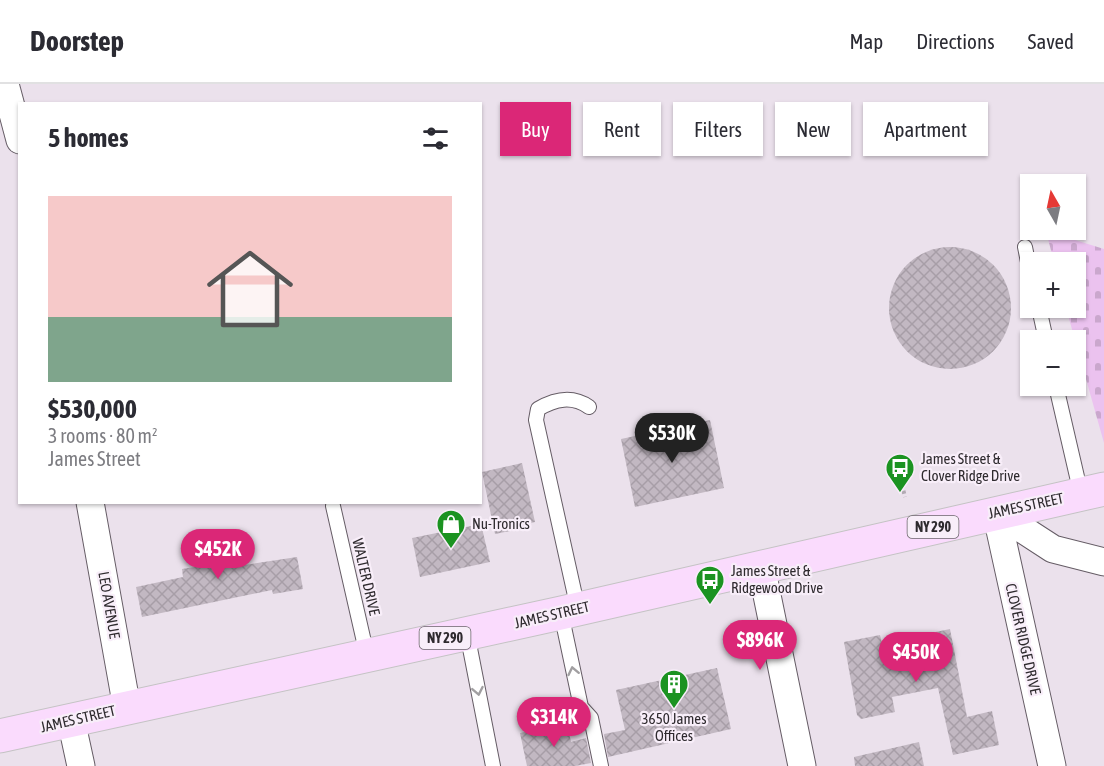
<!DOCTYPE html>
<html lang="en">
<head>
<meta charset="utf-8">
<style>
  :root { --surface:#fff; --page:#f2f2f3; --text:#2b2b33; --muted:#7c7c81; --line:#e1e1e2; --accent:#db2777 }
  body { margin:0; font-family:"Asap Condensed",sans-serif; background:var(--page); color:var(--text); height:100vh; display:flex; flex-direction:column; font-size:22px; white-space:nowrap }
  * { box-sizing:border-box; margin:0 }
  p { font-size:20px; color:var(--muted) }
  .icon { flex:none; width:33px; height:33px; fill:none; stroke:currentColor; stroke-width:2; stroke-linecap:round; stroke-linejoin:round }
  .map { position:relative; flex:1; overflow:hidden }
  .panel { position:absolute; left:18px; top:18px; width:464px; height:402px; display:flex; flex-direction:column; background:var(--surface); border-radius:0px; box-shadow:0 2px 4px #0004 }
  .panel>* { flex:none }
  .guide { position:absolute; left:500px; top:18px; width:514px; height:54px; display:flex; gap:12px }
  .needle { width:39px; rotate:351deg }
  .fabs { position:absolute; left:1020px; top:90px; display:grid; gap:12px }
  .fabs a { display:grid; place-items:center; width:66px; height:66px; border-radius:0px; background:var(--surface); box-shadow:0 2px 4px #0004; font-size:30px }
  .price { position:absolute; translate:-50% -51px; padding:0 14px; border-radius:21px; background:var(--accent); color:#fff; font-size:20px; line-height:39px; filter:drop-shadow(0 2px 3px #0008) }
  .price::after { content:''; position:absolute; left:50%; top:36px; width:18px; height:14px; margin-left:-9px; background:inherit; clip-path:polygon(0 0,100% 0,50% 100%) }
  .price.selected { background:#222; color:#fff }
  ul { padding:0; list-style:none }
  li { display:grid; align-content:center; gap:12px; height:318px; padding:0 30px }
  li span { display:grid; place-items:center; height:186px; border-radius:0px; color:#555 }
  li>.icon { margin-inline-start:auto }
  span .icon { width:108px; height:108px; fill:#fffc; stroke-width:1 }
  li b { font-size:26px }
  h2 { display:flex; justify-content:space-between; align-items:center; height:72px; padding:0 30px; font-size:26px }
  .pill { padding:0 21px; border-radius:0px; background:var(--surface); box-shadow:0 2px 4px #0004; font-size:21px; line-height:54px }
  .pill.selected { background:var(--accent); color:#fff }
  header { display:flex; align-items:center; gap:36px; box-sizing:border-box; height:84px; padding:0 30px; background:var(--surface); border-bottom:2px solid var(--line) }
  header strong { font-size:28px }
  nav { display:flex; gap:33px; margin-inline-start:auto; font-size:21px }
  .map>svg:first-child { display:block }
</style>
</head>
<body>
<header>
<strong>Doorstep</strong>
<nav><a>Map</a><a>Directions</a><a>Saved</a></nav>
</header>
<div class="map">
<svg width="1104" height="682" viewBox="0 0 1104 682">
  <defs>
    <pattern id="cemetery-stones" width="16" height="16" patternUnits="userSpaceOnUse" patternTransform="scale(1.5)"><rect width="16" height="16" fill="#ebc2ef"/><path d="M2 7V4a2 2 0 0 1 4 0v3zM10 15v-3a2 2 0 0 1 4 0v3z" fill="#caa7cd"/></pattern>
    <pattern id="building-cross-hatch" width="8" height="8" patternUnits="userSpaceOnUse" patternTransform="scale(1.5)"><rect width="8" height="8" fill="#c2b8c2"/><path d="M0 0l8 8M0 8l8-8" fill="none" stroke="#a79ea7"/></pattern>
  </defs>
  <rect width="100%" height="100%" fill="#ebe1ec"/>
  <polygon fill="url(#cemetery-stones)" points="1046,147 1104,165 1104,359 1066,224 1076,224 1076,178 1054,178"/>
  <g fill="url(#building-cross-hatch)">
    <circle cx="950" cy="224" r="61"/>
    <polygon points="710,336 724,404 635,423 621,355"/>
    <polygon points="522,379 535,438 525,440 526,444 495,450 482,388"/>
    <polygon points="481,440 490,478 420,493 412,454"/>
    <polygon points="224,451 231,483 297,473 303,505 273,510 272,506 142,533 136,503 183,493 182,485 195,483 190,457"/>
    <polygon points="950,545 967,633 992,627 999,661 953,671 938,604 892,613 895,628 861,635 857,631 844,558 880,551 882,559"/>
    <polygon points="717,584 731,645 608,673 604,650 625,646 616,606"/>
    <polygon points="567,639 571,658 586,654 591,679 575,682 527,682 520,649"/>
    <polygon points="919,658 924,682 855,682 854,673"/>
  </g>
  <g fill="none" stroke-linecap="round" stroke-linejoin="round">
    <g stroke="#655c65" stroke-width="16">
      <g id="lane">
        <polyline points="1025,163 1030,188"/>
        <polyline points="1039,224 1046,256"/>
        <polyline points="1056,302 1081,410"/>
        <polyline points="333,422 367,571"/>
        <path d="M578,525L536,336L538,325C555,315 572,311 589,323"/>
        <polyline points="561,529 581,623 591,634 601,682"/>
        <polyline points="467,549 493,682"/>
      </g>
    </g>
    <g stroke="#655c65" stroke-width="29">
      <g id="street">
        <polyline points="5,0 20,56"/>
        <polyline points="90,418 127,624"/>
        <polyline points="996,428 1052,682"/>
        <polyline points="996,428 1053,465 1104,478"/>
        <polyline points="761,482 802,682"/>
        <polyline points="71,636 81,682"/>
      </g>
    </g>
    <g stroke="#c4c3c4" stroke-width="35">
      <polyline id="primary" points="0,652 561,529 1104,405"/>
    </g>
    <polyline stroke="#b1a9b2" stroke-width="4" stroke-dasharray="3 3" stroke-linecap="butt" points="902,401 905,413"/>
    <use href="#lane" stroke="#fff" stroke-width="14"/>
    <use href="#street" stroke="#fff" stroke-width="27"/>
    <use href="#primary" stroke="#fadbfd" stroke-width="33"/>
  </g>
  <defs><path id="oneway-chevron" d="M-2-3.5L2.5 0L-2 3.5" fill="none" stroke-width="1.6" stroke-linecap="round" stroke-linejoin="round" transform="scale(1.5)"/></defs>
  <g stroke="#a19fa1">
    <use href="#oneway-chevron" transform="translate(573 587) rotate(-102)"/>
    <use href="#oneway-chevron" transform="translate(478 607) rotate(79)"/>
  </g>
  <defs>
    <g id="bus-pin" transform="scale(1.5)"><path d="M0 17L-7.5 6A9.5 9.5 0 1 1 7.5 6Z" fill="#1b9321" stroke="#f8eef9"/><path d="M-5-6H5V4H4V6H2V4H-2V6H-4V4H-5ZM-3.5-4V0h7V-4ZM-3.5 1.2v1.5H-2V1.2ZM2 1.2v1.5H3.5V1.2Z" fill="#fff"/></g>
    <g id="shop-pin" transform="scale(1.5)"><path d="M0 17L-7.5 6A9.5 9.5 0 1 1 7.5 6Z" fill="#1b9321" stroke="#f8eef9"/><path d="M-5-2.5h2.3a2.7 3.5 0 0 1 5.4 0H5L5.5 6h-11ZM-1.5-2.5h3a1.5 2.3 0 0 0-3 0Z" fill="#fff"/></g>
    <g id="building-pin" transform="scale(1.5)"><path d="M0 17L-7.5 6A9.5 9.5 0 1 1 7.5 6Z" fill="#1b9321" stroke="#f8eef9"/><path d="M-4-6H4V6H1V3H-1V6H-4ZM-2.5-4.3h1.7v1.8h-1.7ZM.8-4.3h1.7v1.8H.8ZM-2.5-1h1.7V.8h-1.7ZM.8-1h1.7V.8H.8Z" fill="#fff"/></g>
  </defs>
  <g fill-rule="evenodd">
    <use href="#bus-pin" x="900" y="384"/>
    <use href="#shop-pin" x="451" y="440"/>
    <use href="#bus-pin" x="710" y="496"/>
    <use href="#building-pin" x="674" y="600"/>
  </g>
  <g text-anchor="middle" stroke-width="4.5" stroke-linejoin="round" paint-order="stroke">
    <g fill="#f8eef9" stroke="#6b656b" stroke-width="1.5">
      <rect x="907.5" y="432" width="51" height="22" rx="4.5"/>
      <rect x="419.5" y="543" width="51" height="22" rx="4.5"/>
    </g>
    <g font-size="14" font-weight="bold" fill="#2e2a2e">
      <text x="933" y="448">NY 290</text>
      <text x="445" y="559">NY 290</text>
    </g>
    <g font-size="15" fill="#2e2a2e" stroke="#f8eef9" text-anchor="start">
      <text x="921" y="380">James Street &amp;<tspan x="921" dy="17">Clover Ridge Drive</tspan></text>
      <text x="472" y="445">Nu-Tronics</text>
      <text x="731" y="492">James Street &amp;<tspan x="731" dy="17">Ridgewood Drive</tspan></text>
      <text x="674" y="640" text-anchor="middle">3650 James<tspan x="674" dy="17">Offices</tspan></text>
    </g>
    <g font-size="15" fill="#2e2a2e" stroke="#f8eef9">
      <text transform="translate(1026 422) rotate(-12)" y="5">JAMES STREET</text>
      <text transform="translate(366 493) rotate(77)" y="5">WALTER DRIVE</text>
      <text transform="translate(109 521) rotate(80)" y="5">LEO AVENUE</text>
      <text transform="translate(552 531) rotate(-13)" y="5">JAMES STREET</text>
      <text transform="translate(1023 555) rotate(77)" y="5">CLOVER RIDGE DRIVE</text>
      <text transform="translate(78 635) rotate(-13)" y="5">JAMES STREET</text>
    </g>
  </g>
</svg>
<div class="fabs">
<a><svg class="needle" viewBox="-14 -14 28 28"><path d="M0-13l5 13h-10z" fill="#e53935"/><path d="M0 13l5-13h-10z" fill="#7c7c81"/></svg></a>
<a>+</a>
<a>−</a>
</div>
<b class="price selected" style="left:672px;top:380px">$530K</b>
<b class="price" style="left:218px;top:496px">$452K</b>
<b class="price" style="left:760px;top:587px">$896K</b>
<b class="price" style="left:916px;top:599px">$450K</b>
<b class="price" style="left:554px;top:664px">$314K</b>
<div class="guide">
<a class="pill selected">Buy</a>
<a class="pill">Rent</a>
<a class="pill">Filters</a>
<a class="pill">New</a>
<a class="pill">Apartment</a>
</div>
<section class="panel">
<h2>5 homes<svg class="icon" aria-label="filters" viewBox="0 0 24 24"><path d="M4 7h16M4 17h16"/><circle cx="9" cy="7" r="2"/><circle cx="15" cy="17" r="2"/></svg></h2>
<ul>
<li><span style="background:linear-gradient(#f6c9c9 65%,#7fa58c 0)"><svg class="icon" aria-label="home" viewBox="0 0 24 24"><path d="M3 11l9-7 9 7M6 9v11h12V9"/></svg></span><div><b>$530,000</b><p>3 rooms · 80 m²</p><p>James Street</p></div></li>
</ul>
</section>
</div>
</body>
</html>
